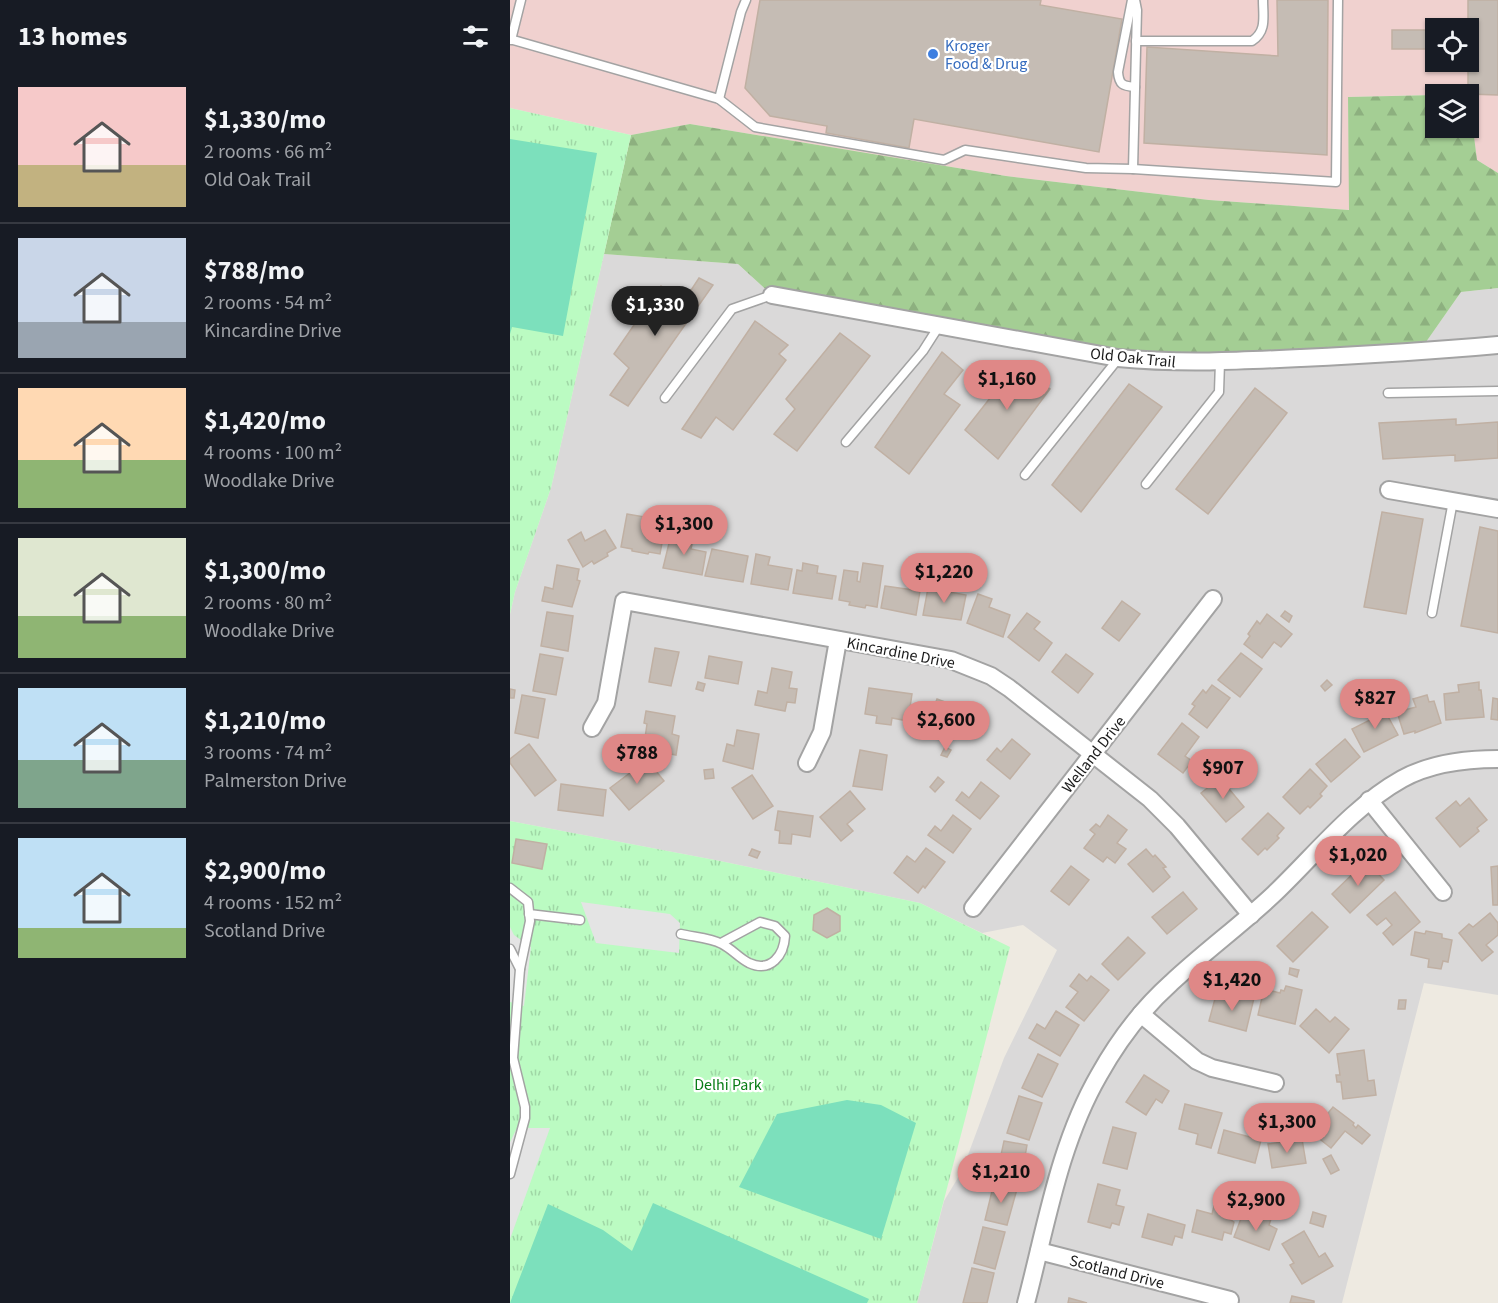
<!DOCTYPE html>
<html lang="en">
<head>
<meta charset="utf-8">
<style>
  :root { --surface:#171b24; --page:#242831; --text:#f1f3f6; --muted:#9ea1a6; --line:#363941; --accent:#df8887 }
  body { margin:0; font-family:"Source Sans 3",sans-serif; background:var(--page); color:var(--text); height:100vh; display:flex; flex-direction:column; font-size:22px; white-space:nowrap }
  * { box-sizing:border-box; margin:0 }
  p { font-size:20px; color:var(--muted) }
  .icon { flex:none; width:33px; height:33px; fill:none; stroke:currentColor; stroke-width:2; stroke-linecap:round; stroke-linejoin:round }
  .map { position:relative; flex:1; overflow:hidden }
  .sheet { display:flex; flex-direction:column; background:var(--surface); width:510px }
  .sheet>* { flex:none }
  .buttons { position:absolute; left:915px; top:18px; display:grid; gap:12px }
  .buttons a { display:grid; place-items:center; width:54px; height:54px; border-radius:0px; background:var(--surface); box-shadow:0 2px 4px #0004; font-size:30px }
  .price { position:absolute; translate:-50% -51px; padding:0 14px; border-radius:21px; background:var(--accent); color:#111; font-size:20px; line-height:39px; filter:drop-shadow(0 2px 3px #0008) }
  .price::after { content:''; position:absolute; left:50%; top:36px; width:18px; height:14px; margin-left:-9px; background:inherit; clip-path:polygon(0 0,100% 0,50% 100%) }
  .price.selected { background:#222; color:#fff }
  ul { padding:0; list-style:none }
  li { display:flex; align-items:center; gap:18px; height:150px; padding:0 18px }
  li+li { border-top:2px solid var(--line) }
  li span { display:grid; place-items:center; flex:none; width:168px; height:120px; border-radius:0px; color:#555 }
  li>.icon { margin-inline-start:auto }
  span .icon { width:72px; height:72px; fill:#fffc; stroke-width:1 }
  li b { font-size:26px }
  h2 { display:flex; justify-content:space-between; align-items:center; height:72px; padding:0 18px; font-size:26px }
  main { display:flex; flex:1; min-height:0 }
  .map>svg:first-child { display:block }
</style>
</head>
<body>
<main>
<section class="sheet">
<h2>13 homes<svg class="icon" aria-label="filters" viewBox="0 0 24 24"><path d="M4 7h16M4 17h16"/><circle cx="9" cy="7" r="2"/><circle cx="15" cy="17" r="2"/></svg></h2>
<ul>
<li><span style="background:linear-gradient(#f6c9c9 65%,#c2b280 0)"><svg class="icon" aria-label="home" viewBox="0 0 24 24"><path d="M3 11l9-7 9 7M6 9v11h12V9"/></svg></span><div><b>$1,330/mo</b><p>2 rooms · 66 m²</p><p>Old Oak Trail</p></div></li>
<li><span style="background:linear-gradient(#c9d6e8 70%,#9aa5b1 0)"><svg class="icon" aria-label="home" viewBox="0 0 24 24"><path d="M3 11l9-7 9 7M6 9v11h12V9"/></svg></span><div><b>$788/mo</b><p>2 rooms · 54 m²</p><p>Kincardine Drive</p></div></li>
<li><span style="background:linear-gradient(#ffd9b3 60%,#8fb573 0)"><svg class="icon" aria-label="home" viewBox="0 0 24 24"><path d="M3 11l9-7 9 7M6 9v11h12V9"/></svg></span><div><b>$1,420/mo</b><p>4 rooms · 100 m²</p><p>Woodlake Drive</p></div></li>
<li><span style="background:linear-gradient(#dfe7d0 65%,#8fb573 0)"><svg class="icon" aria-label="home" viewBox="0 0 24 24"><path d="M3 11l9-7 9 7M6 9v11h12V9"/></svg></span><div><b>$1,300/mo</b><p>2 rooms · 80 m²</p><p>Woodlake Drive</p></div></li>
<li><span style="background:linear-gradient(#bfe0f5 60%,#7fa58c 0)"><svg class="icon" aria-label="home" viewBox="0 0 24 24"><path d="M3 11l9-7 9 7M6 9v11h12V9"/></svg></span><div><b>$1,210/mo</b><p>3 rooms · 74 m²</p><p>Palmerston Drive</p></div></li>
<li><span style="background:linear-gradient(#bfe0f5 75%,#8fb573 0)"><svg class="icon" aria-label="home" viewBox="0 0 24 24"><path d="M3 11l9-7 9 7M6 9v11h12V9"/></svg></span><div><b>$2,900/mo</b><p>4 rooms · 152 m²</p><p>Scotland Drive</p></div></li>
</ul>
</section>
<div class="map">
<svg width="988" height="1303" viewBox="0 0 988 1303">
  <defs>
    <pattern id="forest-firs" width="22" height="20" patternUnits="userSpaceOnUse" patternTransform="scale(1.5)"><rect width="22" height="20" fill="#a4ce94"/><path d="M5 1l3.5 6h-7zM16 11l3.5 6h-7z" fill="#8db07f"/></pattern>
    <pattern id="park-tufts" width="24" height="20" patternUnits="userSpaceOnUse" patternTransform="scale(1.5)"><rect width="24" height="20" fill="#bbfbc2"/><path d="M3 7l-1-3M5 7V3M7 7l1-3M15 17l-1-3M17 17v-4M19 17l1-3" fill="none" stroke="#a0d7a6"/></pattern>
  </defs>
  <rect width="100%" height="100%" fill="#eeeae1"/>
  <polygon fill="#dad9d9" points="94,254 228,264 262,295 909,352 951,292 988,288 988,995 914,983 832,1303 407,1303 434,1201 452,1171 494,1058 547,950 513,925 472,933 410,903 210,861 0,821 0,614 5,592 41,488"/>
  <path fill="#f0d1cf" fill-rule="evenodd" d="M0,0H988V173L967,160L958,94L838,97L840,210L699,200L496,176L180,124L121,135L0,108ZM926,28H958V62H926Z"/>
  <polygon fill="url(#forest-firs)" points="925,95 926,128 958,128 959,97 967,160 988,173 988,288 951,292 909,352 652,362 262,295 228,264 94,254 121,135 180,124 496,176 699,200 839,210 838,97"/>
  <g fill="url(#park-tufts)">
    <polygon points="0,108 121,135 41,488 5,592 0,614"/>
    <polygon points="0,821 210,861 410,903 500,947 407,1303 0,1303"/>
  </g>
  <g fill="#7ce0bc">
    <polygon points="0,139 87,153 53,336 2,327 0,334"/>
    <polygon points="337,1100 371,1105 406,1123 371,1239 229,1187 267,1114"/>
    <polygon points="143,1203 359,1299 357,1303 0,1303 38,1204 93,1230 122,1251"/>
  </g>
  <g fill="#e4e4e4">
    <polygon points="71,902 160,914 170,923 169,953 86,943"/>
    <polygon points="0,927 4,935 21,947 14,1006 0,1002"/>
    <polygon points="7,1128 40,1128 0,1239 0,1142"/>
  </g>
  <g fill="#c5bcb4" stroke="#c0b0a3" stroke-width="1.5">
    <polygon points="250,0 531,0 530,5 612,19 589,152 404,119 399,148 316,133 317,126 260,116 235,88"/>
    <polygon points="767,0 818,0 817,155 634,143 637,47 768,56"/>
    <polygon points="958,0 988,0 988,95 958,94"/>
    <rect x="882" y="30" width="44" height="19"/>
    <polygon points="189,278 203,285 118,406 100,395 119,368 104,354 151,286 174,301"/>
    <polygon points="245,321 278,345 269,354 276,360 223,430 206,417 191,438 172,429"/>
    <polygon points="330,333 360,356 287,451 264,434 285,409 276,399"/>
    <polygon points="432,352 453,370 434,394 450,405 399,474 365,447"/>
    <polygon points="506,365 540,389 488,459 455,430"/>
    <polygon points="619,384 652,407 571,512 542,485"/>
    <polygon points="745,388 777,413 698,514 666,489"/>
    <polygon points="946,419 946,425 988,422 988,458 945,461 945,455 873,459 869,423"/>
    <polygon points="872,512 913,519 896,614 854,607"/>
    <polygon points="117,514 135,517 133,529 139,530 140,520 149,522 148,531 154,532 150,554 139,552 138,554 122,551 122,549 111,547"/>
    <polygon points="970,527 988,531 988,633 951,626"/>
    <polygon points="95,530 106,548 97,553 98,556 84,564 82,561 73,567 58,540 71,532 75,541"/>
    <polygon points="161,535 183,539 181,549 196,552 192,575 153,568"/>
    <polygon points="202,549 238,556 233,582 195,576"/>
    <polygon points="246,554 260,557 258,565 282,569 278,590 241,584"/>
    <polygon points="293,563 308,566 307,573 326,576 322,599 283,593 287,570 292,571"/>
    <polygon points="353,563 373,566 367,607 356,605 355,608 339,605 340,602 329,600 334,570 348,572 347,581 350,582"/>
    <polygon points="47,565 69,569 67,580 70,581 62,607 32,601 35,587 43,589"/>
    <polygon points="375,586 410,591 406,615 371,608"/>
    <polygon points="418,588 456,595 451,620 413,615"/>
    <polygon points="468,594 482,599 479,607 500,615 493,637 457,623"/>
    <polygon points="612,601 630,614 609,641 592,628"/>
    <polygon points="775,611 782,616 779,622 771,616"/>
    <polygon points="37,612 63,616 58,651 31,646"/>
    <polygon points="517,613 530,622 524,629 542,643 529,661 498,637"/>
    <polygon points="757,614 782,634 771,647 764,642 752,658 734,644 740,636 738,634 747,621 750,624"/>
    <polygon points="145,648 169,652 161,686 139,682"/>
    <polygon points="731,653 752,669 730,697 708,680"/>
    <polygon points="30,654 53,658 46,695 23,691"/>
    <polygon points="556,654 583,674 568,693 542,672"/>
    <polygon points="199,656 232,662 228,684 195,678"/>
    <polygon points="262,668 282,672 279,688 287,689 285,703 277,702 275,711 245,705 248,691 257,693"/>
    <polygon points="817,680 822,685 815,691 811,686"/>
    <polygon points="188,682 195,684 193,691 186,689"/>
    <polygon points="969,682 969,690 971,690 974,717 936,720 934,694 949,692 948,685"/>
    <polygon points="702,685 720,698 697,728 679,714 685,706 682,704 693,690 696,693"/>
    <polygon points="359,688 402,694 398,721 382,718 381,725 366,723 367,716 355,714"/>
    <polygon points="0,689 5,690 4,698 0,698"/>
    <polygon points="12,695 35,699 28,738 5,733"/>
    <polygon points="917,695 919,702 924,701 931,723 905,733 905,731 894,734 887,712 906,707 903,699"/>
    <polygon points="983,698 988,699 988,720 981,719"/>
    <polygon points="427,699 459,711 451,732 419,720"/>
    <polygon points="869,705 873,712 875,711 888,735 854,752 842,729 864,718 860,710"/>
    <polygon points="136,711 165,716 162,734 169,736 166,755 136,749 138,739 135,738 137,724 134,723"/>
    <polygon points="672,723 689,737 675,756 682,761 673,773 648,754"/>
    <polygon points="227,730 249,734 243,769 213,761 217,744 224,746"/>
    <polygon points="502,739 520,754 500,779 477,760 487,748 491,752"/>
    <polygon points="835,739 850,757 821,782 806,764"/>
    <polygon points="19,744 46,780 25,796 0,763 0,759"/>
    <polygon points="435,747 441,750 437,757 431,755"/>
    <polygon points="350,750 377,755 372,790 343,786"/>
    <polygon points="137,760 154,781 119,810 100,788"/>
    <polygon points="203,769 204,778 195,779 194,770"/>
    <polygon points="800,769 817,786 810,794 812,796 800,808 798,806 790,814 773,797"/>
    <polygon points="242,775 263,806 243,819 222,788"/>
    <polygon points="428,777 434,782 425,792 420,787"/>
    <polygon points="710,778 734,807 716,822 691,793"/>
    <polygon points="471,782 489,796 470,819 446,800 452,792 459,798"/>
    <polygon points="51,784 96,790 93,816 48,810"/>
    <polygon points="340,791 355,809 337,824 343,831 331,841 310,817"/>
    <polygon points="959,798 977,820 967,828 969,831 950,847 926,818 946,801 950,806"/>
    <polygon points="268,811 303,816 300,837 282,834 281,844 269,843 270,831 265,830"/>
    <polygon points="758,813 774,828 767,836 769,838 757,850 755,848 748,855 732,839"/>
    <polygon points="443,815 461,829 443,853 418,835 425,826 431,831"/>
    <polygon points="598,815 617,830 607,843 616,849 605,863 597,857 593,862 574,848 585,834 580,830 586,824 590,827"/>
    <polygon points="6,839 37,844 32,869 2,863"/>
    <polygon points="416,848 435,862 415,888 413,886 408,893 384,873 397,856 405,862"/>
    <polygon points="242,849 250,852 247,858 239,855"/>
    <polygon points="636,849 643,857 645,855 656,867 653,868 660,877 643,892 618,864"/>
    <polygon points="856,861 874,880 840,913 822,894"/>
    <polygon points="561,866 579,880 559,905 541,891"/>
    <polygon points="988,866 988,905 983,905 981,867"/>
    <polygon points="673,892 687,909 657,934 642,917"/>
    <polygon points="885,892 910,922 883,945 873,933 882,925 876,918 867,925 857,915"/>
    <polygon points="317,908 330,916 330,931 317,938 303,930 304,915"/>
    <polygon points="802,912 818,927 783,962 767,946"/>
    <polygon points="980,913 988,923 988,935 976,945 983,952 972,961 949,933 959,924 963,927"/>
    <polygon points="916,931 932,934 932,938 942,940 938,962 933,961 931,969 918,967 919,959 901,955 905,932 915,934"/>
    <polygon points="618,937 635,953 608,980 592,964"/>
    <polygon points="780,968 789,970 787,977 779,974"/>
    <polygon points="569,974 577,981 581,976 599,990 574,1021 556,1007 568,992 560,986"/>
    <polygon points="776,986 792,990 785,1024 748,1015 754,989 770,993 771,990 774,991"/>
    <polygon points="728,994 744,998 736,1031 699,1021 706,995 727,1001"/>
    <polygon points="889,1000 896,1000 895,1009 888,1009"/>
    <polygon points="806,1009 820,1022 825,1017 839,1029 819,1053 790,1026"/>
    <polygon points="546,1011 569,1025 550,1056 519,1038 527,1024 535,1029"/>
    <polygon points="854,1050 858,1081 864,1080 866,1095 833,1099 831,1082 827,1082 826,1075 830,1075 827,1054"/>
    <polygon points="528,1054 548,1064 532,1097 512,1088"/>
    <polygon points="634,1075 659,1091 652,1103 646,1099 636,1115 616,1102"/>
    <polygon points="509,1096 532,1103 519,1140 497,1133"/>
    <polygon points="675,1104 712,1113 701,1148 686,1144 688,1134 669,1129"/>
    <polygon points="823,1107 844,1123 843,1125 846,1128 848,1125 860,1135 852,1144 835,1131 821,1148 802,1133"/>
    <polygon points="603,1127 626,1133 617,1169 593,1163"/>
    <polygon points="714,1130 751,1140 745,1163 708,1153"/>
    <polygon points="792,1139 796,1163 762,1168 758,1144"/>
    <polygon points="494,1141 517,1145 510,1184 486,1178"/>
    <polygon points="821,1155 829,1170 821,1174 813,1159"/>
    <polygon points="484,1183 507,1189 497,1225 475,1220"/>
    <polygon points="588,1184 610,1190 606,1205 614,1207 609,1225 602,1223 600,1228 578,1222"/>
    <polygon points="704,1206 718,1210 716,1217 724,1222 721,1234 714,1232 712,1240 682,1232 687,1210 702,1214"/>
    <polygon points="803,1212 816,1216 813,1227 800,1223"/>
    <polygon points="638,1214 675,1225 672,1238 665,1236 662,1245 632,1237"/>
    <polygon points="732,1216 750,1222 752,1216 761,1219 759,1225 767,1229 759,1250 724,1237"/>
    <polygon points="473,1227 495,1232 485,1269 464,1263"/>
    <polygon points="794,1231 809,1257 815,1253 823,1266 792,1284 780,1265 784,1263 772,1244"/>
    <polygon points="462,1268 484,1273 477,1303 453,1303"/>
    <polygon points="782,1296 804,1301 804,1303 780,1303"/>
    <polygon points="559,1298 577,1303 558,1303"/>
  </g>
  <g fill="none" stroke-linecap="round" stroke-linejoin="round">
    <g stroke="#a3a3a3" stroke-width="11">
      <g id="lane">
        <path d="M622,0L608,72C609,85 613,86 625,87"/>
        <polyline points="0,39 209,99 245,127 434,160 455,150 576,168 623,169 826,182 828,0"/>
        <polyline points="1,40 11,0"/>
        <path d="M626,41H742C757,31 753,17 753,0"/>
        <polyline points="209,99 231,12 236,0"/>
        <polyline points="623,169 627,10 625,0"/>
        <polyline points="878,393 988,391"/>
        <polyline points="155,398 222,309 262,295"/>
        <polyline points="336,442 413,351 429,326"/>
        <polyline points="515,475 608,359"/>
        <polyline points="636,484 709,392 710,362"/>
        <polyline points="922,613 943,501"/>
        <polyline points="0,888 18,902 20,921 10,969"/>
        <polyline points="19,914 70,920"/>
        <path d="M171,934C184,937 201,938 212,944C222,949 229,958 239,963C261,973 274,955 275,936L265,926L250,922L211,943"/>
        <polyline points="0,949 10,969 3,1058 15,1107 15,1118 0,1174"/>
      </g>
    </g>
    <g stroke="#a3a3a3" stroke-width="20">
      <g id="street">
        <path d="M262,295L608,358C670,364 730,361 791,358C857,355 922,351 988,345"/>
        <polyline points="879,490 988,509"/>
        <polyline points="82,728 96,703 114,601 441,660 481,676 499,688 640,799 667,826 741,915"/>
        <polyline points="297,763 312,732 328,640"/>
        <polyline points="859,800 933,892"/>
        <polyline points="463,908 703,599"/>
        <polyline points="631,1014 687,1061 702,1068 765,1083"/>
        <polyline points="529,1251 720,1300"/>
        <path d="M516,1303C536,1227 549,1144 589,1075C608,1041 632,1009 661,983C694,952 731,925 764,894C805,855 842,807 892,779C921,763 955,759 988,759"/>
      </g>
    </g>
    <use href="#lane" stroke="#fff" stroke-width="8"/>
    <use href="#street" stroke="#fff" stroke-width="16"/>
  </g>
  <circle fill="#3f7fe0" stroke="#fff" stroke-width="2" cx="423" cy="54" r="6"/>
  <g text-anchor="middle" stroke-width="4.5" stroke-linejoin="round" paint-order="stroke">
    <g font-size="16" fill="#366cbe" stroke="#fff" text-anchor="start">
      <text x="435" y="51">Kroger<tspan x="435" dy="18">Food &amp; Drug</tspan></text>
    </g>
    <g font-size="16" fill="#1c1c1c" stroke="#fff">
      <text transform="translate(623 357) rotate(6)" y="6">Old Oak Trail</text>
      <text transform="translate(391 652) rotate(11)" y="6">Kincardine Drive</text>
      <text transform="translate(583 754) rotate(-52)" y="6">Welland Drive</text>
      <text transform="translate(607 1271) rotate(14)" y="6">Scotland Drive</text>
    </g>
    <g font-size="16" fill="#087c15" stroke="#fff">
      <text x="218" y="1090">Delhi Park</text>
    </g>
  </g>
</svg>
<div class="buttons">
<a><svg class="icon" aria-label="locate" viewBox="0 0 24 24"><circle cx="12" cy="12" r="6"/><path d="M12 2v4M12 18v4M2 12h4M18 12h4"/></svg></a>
<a><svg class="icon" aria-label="layers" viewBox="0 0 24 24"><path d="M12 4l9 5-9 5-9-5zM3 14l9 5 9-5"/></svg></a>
</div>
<b class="price selected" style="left:145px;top:337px">$1,330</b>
<b class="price" style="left:497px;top:411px">$1,160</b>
<b class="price" style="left:174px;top:556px">$1,300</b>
<b class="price" style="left:434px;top:604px">$1,220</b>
<b class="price" style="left:865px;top:730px">$827</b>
<b class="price" style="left:436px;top:752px">$2,600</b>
<b class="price" style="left:127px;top:785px">$788</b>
<b class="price" style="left:713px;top:800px">$907</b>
<b class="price" style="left:848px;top:887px">$1,020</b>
<b class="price" style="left:722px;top:1012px">$1,420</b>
<b class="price" style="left:777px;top:1154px">$1,300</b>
<b class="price" style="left:491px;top:1204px">$1,210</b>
<b class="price" style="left:746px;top:1232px">$2,900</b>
</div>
</main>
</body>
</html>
